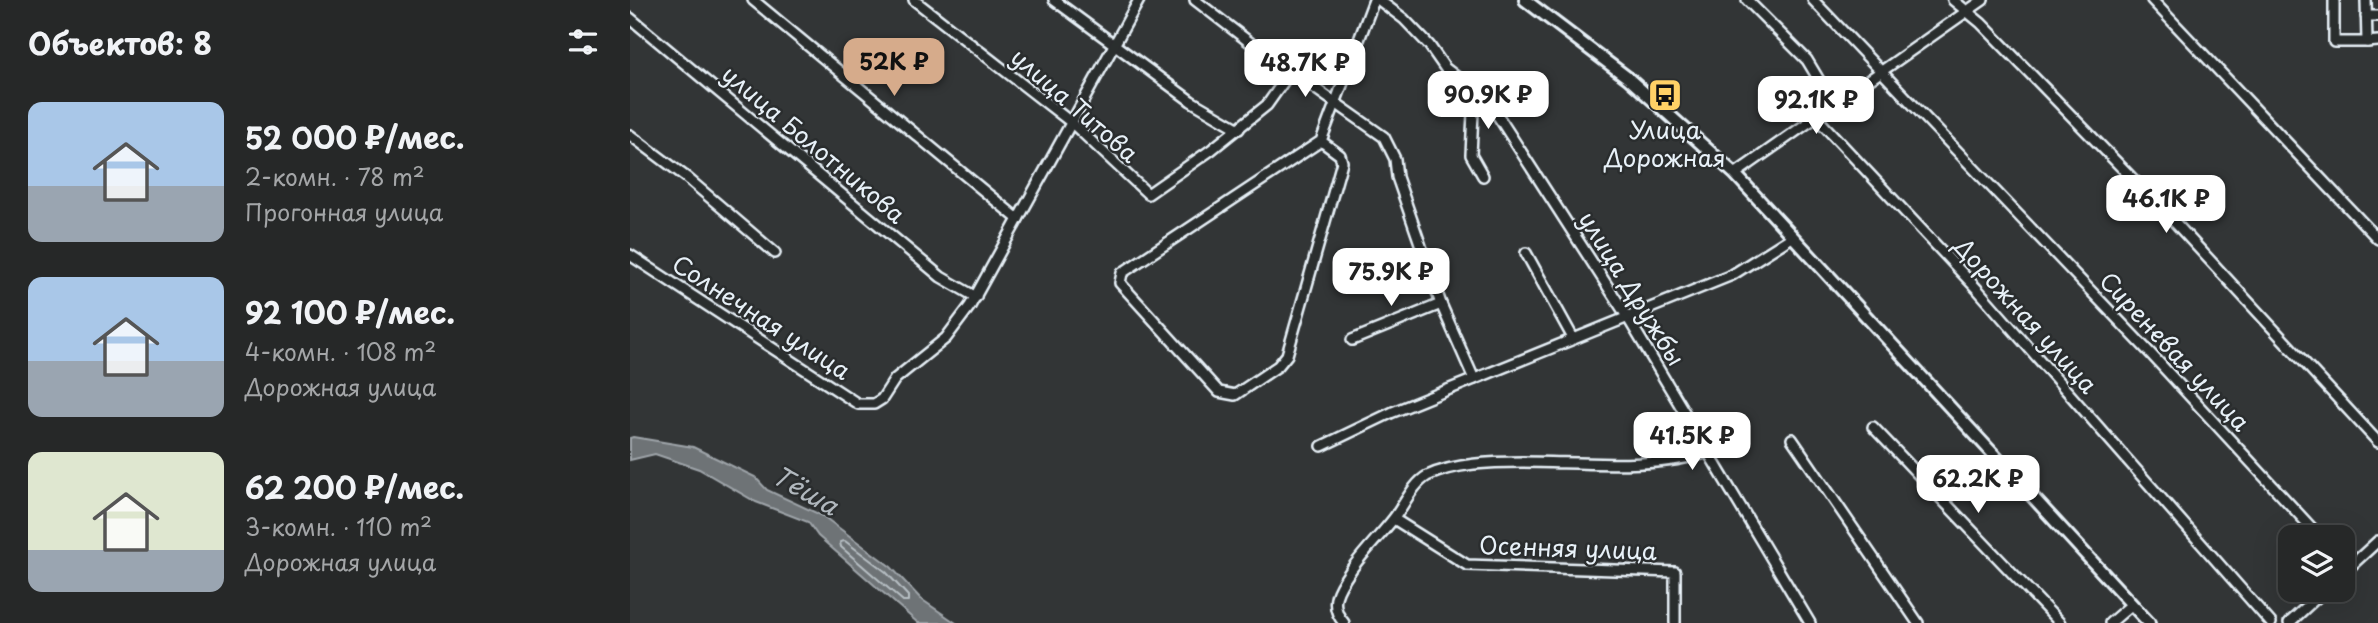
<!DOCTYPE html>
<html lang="ru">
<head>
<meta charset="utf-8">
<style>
  :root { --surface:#262828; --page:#323434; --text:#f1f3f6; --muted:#a4a6a8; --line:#424445; --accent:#d6ab8b }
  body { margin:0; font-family:"Playpen Sans",sans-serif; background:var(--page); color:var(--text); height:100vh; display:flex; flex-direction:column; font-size:26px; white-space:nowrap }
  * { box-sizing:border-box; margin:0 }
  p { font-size:23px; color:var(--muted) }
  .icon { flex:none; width:38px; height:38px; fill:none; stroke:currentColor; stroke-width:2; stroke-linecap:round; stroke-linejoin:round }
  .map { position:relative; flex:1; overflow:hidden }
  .side { display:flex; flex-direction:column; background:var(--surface); width:630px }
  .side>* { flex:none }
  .buttons { position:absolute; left:1648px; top:525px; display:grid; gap:14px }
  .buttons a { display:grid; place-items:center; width:77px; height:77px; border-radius:14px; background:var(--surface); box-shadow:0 7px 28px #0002,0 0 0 2px var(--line); font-size:35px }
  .price { position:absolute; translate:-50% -60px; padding:0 16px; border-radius:14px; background:#fff; color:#222; font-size:23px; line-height:46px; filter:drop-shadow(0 2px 4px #0008) }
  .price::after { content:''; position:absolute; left:50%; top:42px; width:21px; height:16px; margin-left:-10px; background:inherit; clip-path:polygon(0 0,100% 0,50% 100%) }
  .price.selected { background:var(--accent); color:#111 }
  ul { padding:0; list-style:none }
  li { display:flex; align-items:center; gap:21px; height:175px; padding:0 28px }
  li span { display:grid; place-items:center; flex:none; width:196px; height:140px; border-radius:14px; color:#555 }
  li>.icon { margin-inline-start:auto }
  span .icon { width:84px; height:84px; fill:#fffc; stroke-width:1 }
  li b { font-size:30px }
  h2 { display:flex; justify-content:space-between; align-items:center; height:84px; padding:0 28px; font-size:30px }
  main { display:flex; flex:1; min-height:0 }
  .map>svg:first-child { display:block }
</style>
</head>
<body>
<main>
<section class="side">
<h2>Объектов: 8<svg class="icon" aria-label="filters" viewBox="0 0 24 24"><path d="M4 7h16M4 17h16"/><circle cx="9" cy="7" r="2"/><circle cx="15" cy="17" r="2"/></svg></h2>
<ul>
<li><span style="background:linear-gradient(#a9c7e8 60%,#9aa5b1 0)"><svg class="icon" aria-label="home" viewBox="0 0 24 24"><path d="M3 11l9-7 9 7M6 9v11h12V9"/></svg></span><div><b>52 000 ₽/мес.</b><p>2-комн. · 78 m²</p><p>Прогонная улица</p></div></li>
<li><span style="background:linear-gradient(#a9c7e8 60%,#9aa5b1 0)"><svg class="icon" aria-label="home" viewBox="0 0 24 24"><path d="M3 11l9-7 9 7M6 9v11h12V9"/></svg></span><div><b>92 100 ₽/мес.</b><p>4-комн. · 108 m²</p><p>Дорожная улица</p></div></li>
<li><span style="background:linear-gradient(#dfe7d0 70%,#9aa5b1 0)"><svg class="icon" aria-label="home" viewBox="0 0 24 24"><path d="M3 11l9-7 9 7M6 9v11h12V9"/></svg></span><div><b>62 200 ₽/мес.</b><p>3-комн. · 110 m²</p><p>Дорожная улица</p></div></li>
</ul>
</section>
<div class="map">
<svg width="1748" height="623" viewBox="0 0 1748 623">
  <rect width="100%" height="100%" fill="#323536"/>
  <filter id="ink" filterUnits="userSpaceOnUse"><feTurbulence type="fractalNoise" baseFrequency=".0143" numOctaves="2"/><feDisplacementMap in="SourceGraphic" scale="14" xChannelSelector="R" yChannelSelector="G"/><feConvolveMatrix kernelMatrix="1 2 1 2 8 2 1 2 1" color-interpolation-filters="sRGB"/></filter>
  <g filter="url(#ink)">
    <polygon fill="#6e7376" stroke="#9fa5aa" stroke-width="2" points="3,437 63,447 125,477 137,490 193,516 261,567 291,599 326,623 288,623 188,536 178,522 126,502 69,469 25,454 0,460 0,438"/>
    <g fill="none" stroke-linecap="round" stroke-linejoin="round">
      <polygon stroke="#b7bfc4" stroke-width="2" points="215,541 256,572 278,596 278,601 273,601 211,547 210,542"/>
      <g stroke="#e8f1f8" stroke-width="14">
        <g id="minor">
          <polyline points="123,0 388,219"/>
          <polyline points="284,0 442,123 518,194 581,150 637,105 661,71"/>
          <polyline points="424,0 561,101 609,129"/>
          <polyline points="565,0 622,44 754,137 765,159 767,177 811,304 844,379"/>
          <polyline points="749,0 774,19 799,45 815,68 859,102 998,318 1180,623"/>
          <polyline points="1117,0 1177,60 1204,105"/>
          <polyline points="1183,0 1520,353 1690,537"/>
          <polyline points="1323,0 1351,23 1538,215 1748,442"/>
          <polyline points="1522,0 1748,239"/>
          <polyline points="1704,0 1704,42 1737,42"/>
          <polyline points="1736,0 1737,42 1748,41"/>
          <polyline points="1736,16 1748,16"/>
          <polyline points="0,18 311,277 346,297"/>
          <polyline points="844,91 841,155 853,176"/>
          <polyline points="1186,117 1348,290 1641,623"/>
          <polyline points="0,135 56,177 145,253"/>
          <polyline points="691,141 710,155 712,162 657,355 648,366 605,395 589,392 490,283 492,273 691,141 744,0"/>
          <polyline points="1105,174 1353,0"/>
          <polyline points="896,253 943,338"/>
          <polyline points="0,255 228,404 244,404 252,399 265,379 316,338 340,306 509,0"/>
          <polyline points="722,340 811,304"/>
          <polyline points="1243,427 1430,623"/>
          <polyline points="1162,439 1288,623"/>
          <polyline points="692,446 763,412 1102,275 1162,237"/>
          <polyline points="764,519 837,565 1045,572 1045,623"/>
          <polyline points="1713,573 1748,541"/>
          <path d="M714,623C696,603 710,586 723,567C736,549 751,535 764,518C774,505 783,484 797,476C825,463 862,462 892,462C950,462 1024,470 1078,452"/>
          <polyline points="1480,623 1501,605"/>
          <polyline points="1659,623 1695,590"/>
        </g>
      </g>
      <g stroke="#e8f1f8" stroke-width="16">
        <polyline id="major" points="895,0 998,78 1105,174 1519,623"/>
      </g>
      <use href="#minor" stroke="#2a2d2e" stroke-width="9"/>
      <use href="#major" stroke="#2a2d2e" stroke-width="10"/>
    </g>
  </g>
  <defs>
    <g id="bus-square" transform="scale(1.75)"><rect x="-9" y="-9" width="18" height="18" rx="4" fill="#ffd166" stroke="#2a2d2e"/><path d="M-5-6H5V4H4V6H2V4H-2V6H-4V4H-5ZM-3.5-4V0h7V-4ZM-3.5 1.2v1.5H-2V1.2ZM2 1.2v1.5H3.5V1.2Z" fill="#111"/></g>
  </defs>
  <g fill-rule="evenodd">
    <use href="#bus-square" x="1035" y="95"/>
  </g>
  <g text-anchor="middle" stroke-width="5" stroke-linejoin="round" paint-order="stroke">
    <g font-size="24" fill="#e8f1f8" stroke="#2a2d2e">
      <text transform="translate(444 106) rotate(41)" y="8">улица Титова</text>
      <text transform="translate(183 145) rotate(40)" y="8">улица Болотникова</text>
      <text transform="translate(1001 289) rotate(58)" y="8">улица Дружбы</text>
      <text transform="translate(1395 316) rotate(48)" y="8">Дорожная улица</text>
      <text transform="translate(131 318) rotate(33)" y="8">Солнечная улица</text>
      <text transform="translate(1544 352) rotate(47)" y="8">Сиреневая улица</text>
      <text transform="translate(938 549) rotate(2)" y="8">Осенняя улица</text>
    </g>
    <g font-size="24" fill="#e8f1f8" stroke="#2a2d2e">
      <text x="1035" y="139">Улица<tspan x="1035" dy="28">Дорожная</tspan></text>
    </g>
    <g font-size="26" font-style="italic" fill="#b1b8be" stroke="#2a2d2e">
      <text transform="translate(175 491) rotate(30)" y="9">Тёша</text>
    </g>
  </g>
</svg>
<div class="buttons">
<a><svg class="icon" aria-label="layers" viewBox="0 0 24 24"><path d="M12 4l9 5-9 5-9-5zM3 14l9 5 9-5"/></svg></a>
</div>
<b class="price selected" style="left:264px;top:98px">52K ₽</b>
<b class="price" style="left:675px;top:99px">48.7K ₽</b>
<b class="price" style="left:858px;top:131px">90.9K ₽</b>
<b class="price" style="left:1186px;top:136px">92.1K ₽</b>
<b class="price" style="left:1536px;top:235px">46.1K ₽</b>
<b class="price" style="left:761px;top:308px">75.9K ₽</b>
<b class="price" style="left:1062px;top:472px">41.5K ₽</b>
<b class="price" style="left:1348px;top:515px">62.2K ₽</b>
</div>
</main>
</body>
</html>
